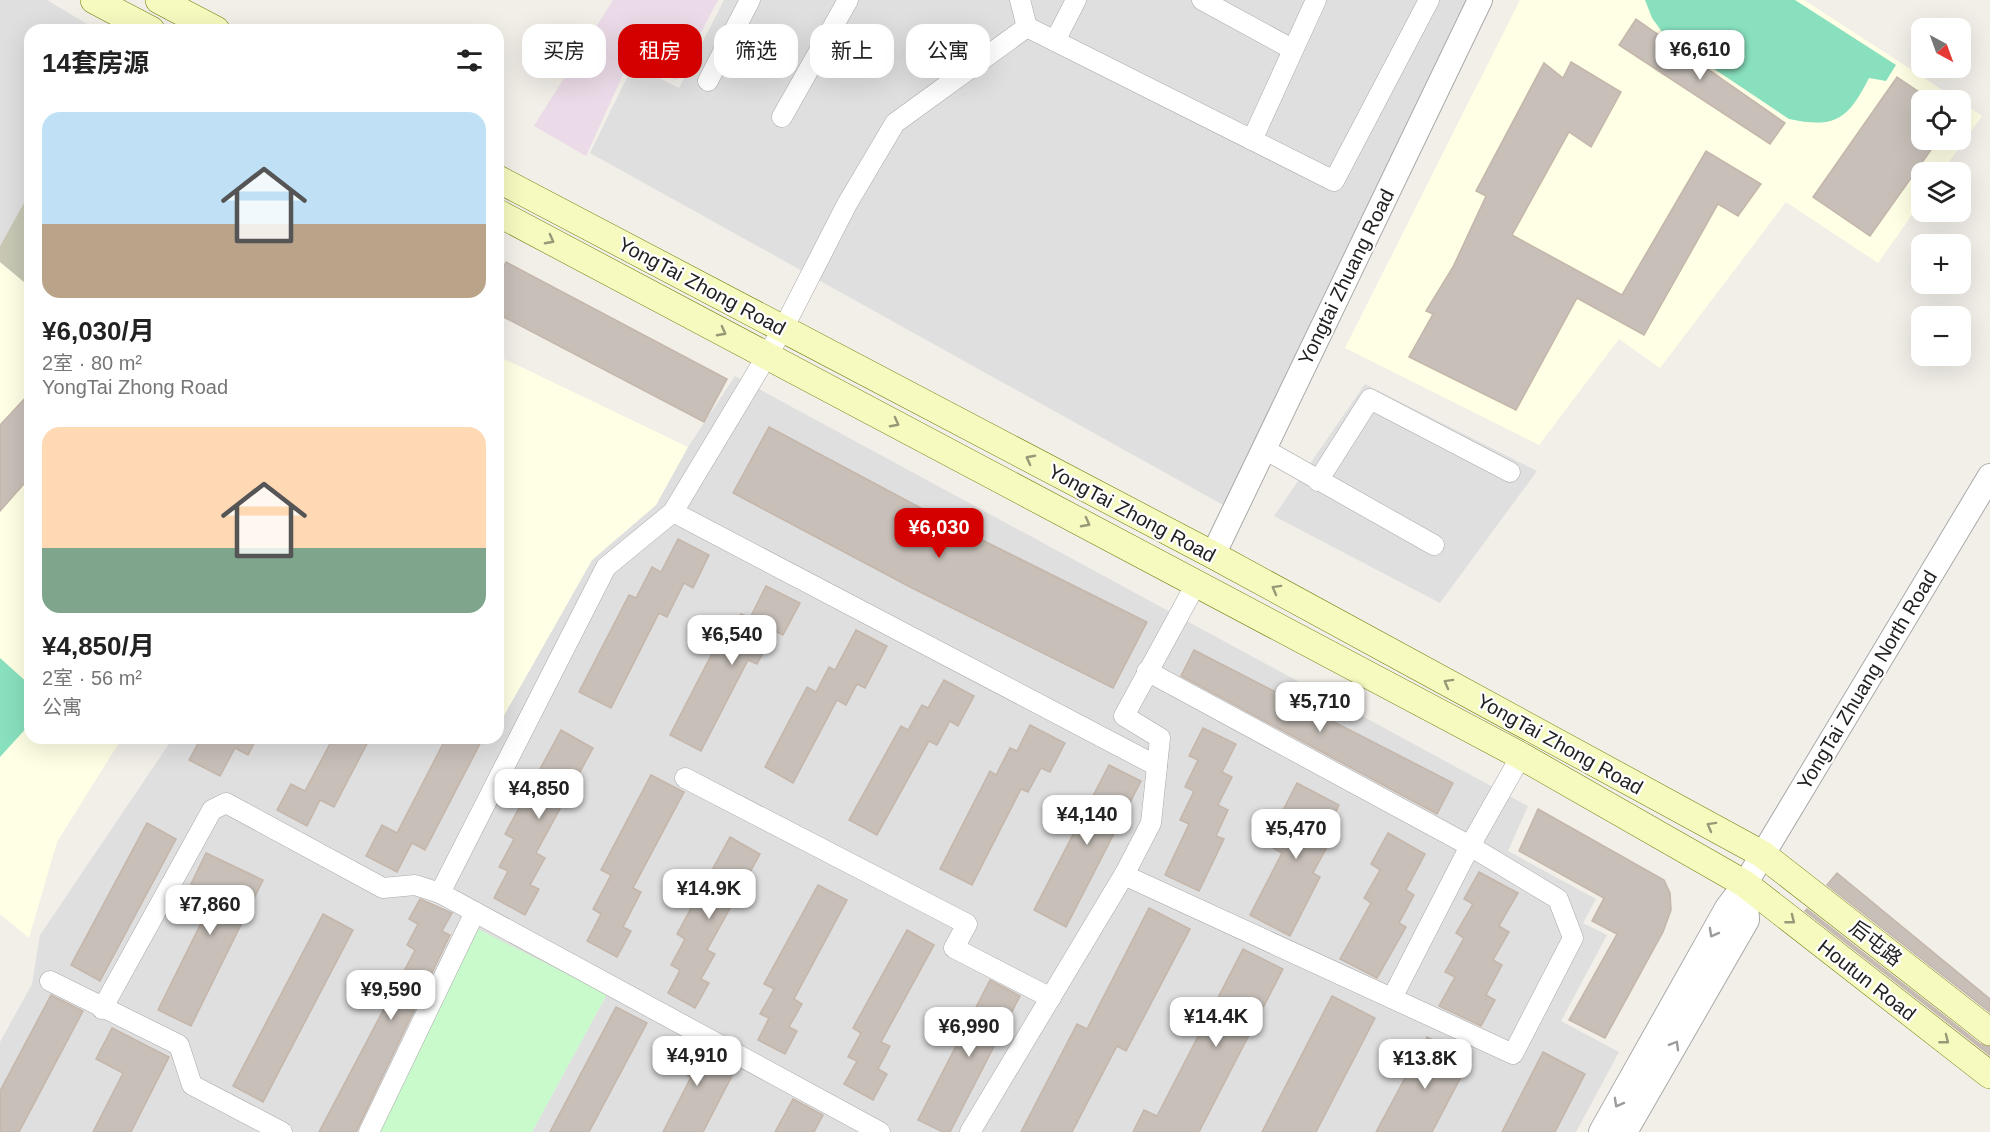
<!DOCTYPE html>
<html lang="zh">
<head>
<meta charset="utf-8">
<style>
  :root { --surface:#fff; --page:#f6f6f6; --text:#222; --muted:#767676; --accent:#d40000 }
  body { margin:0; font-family:Helvetica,"Noto Sans SC",sans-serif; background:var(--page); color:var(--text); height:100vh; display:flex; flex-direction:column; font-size:22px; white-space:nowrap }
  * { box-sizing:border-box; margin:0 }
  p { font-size:20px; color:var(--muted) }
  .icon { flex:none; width:33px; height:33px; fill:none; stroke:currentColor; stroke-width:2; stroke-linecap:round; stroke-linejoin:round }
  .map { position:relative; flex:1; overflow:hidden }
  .details { position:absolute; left:24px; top:24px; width:480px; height:720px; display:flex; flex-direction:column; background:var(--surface); border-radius:18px; box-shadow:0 6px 24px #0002 }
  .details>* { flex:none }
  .top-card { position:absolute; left:522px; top:24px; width:570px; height:54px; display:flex; gap:12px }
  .needle { width:39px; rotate:139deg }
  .tools { position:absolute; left:1911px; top:18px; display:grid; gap:12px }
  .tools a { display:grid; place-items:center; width:60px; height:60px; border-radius:12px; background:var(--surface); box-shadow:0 6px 24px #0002; font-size:30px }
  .price { position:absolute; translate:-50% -51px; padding:0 14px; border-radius:12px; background:#fff; color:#222; font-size:20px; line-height:39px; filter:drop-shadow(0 2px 3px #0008) }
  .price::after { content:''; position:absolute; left:50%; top:36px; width:18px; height:14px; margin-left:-9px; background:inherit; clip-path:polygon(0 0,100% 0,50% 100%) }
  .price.current { background:var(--accent); color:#fff }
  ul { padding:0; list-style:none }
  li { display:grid; align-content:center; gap:12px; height:318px; padding:0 18px }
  li span { display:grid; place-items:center; height:186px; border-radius:18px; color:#555 }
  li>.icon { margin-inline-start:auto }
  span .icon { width:108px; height:108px; fill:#fffc; stroke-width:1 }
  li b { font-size:26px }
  h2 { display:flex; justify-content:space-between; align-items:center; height:72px; padding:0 18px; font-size:26px }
  .chip { padding:0 21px; border-radius:18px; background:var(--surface); box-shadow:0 6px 24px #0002; font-size:21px; line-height:54px }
  .chip.current { background:var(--accent); color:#fff }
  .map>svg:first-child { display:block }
</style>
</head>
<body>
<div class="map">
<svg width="1990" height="1132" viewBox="0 0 1990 1132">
  <rect width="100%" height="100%" fill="#f2efe9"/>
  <g fill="#e0dfdf">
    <polygon points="0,0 47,0 97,30 30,30 30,192 0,246"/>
    <polygon points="724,0 1468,0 1234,511 590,153 633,65 679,88"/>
    <polygon points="735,376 1528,806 1508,851 1596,899 1583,923 1607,935 1561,1021 1619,1052 1576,1132 532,1132 607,994 360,1132 0,1132 0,1042 32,984 40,935 173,738 498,738 498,726 592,560 656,505 688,447"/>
    <polygon points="1365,384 1537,471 1440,603 1274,516"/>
  </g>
  <polygon fill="#ebdbe8" points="613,0 718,0 676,80 631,57 586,156 534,126"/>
  <g fill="#ffffe5">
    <polygon points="1520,0 1804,0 1958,100 1922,100 1922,140 1960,140 1961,102 1982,116 1942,172 1922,172 1921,202 1878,263 1786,202 1660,368 1619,339 1539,445 1345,348"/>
    <polygon points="0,262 30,287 30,738 122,738 57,842 29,938 0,914"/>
    <polygon points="498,356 688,447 656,505 592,560 498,726"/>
  </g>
  <polygon fill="#c7c7b4" points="30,192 30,287 0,262 0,246"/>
  <polygon fill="#c8facc" points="470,925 607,994 532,1132 360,1132"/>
  <g fill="#88e0be">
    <path d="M1645,0H1795L1896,65L1886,81L1869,78C1848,119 1836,129 1789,119L1665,36L1652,18Z"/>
    <polygon points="0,658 30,685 30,724 0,757"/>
  </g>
  <g fill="#c7bfb8" stroke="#c4b6ab" stroke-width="1.5">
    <polygon points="1636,19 1785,123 1770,144 1619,45"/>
    <polygon points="1571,62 1621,92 1591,147 1569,132 1512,235 1622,295 1706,151 1761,184 1738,216 1718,204 1644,335 1577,298 1516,410 1409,357 1433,314 1426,311 1453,267 1486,196 1476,191 1544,63 1563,78"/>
    <polygon points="1897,77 1922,94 1922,140 1938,140 1870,236 1813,197"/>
    <polygon points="506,262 727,379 704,422 498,314 498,278"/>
    <polygon points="30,393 30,477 0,511 0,425"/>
    <polygon points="769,427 964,531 1147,622 1113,688 912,588 733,493"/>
    <polygon points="678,539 709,555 693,588 684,583 667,617 659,613 611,708 579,692 629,595 636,598 652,567 661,572"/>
    <polygon points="766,586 800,603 783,635 775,631 757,664 748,660 701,751 670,735 718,642 725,645 741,614 750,618"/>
    <polygon points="856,630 887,646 865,688 857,684 846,705 837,700 793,783 765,767 807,687 816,692 829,667 835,670"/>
    <polygon points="1194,650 1453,783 1437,814 1181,676"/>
    <polygon points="944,680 974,696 958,726 950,721 937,745 929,741 877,835 849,820 901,726 908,730 922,705 928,708"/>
    <polygon points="1030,725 1065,743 1050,772 1041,768 1028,792 1021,789 972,885 940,869 990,771 996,775 1010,748 1017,751"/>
    <polygon points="1203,728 1236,744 1222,772 1232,777 1218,805 1228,810 1216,836 1224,839 1199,891 1165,875 1189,824 1180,820 1194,791 1185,787 1198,760 1189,756"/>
    <polygon points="561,730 593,748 536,853 545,858 530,885 539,889 525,915 494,898 508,871 499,867 514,839 505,834"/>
    <polygon points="201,738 257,738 248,755 235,748 220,776 189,760"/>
    <polygon points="333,738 370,738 334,807 320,800 307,826 277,810 291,784 305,791"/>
    <polygon points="446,738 483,738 425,850 412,843 397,872 366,856 382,825 397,833"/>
    <polygon points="1109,765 1141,781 1066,927 1034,910"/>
    <polygon points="651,775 684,792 633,888 641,892 623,927 631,931 617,957 587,941 601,914 593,909 611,875 601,870"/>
    <polygon points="1297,783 1339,805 1321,841 1328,845 1313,873 1320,877 1290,936 1250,915 1282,853 1273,848 1288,820 1280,816"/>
    <polygon points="1538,809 1664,880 1670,893 1671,910 1663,932 1605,1038 1569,1020 1617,934 1592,921 1604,898 1519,851"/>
    <polygon points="147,823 176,839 100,981 71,965"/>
    <polygon points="1388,833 1425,854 1406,890 1414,895 1399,923 1406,927 1377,978 1340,959 1371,903 1364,898 1380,870 1371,864"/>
    <polygon points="730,837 760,854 707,950 715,954 701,979 709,983 695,1008 668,993 680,970 671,965 685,939 677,934"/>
    <polygon points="206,853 263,880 191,1026 158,1010 215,895 191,884"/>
    <polygon points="1479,872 1518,893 1499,926 1509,932 1493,960 1502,965 1486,995 1495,1000 1481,1026 1439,1006 1455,977 1445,972 1464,938 1456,933 1473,904 1464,899"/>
    <polygon points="1837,873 1990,999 1990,1012 1827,885"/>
    <polygon points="818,885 847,900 794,999 802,1004 789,1027 797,1031 785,1054 758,1040 769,1018 760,1014 774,989 764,984"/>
    <polygon points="420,899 452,913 442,931 450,935 356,1132 319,1132 415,950 407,945 418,924 409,919"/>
    <polygon points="1149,908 1190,929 1126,1051 1117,1046 1072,1132 1021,1132 1077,1024 1087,1029"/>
    <polygon points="1807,909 1980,1044 1990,1047 1990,1055 1805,911"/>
    <polygon points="323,914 353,930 263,1102 233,1086"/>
    <polygon points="907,930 934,945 881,1042 890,1046 878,1069 887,1074 873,1100 844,1084 857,1061 848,1057 861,1033 853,1028"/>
    <polygon points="1243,949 1283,969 1199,1132 1133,1132 1144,1110 1157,1116"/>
    <polygon points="990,980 1020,996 950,1132 943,1132 918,1120"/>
    <polygon points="51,995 83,1011 19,1132 0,1132 0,1091"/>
    <polygon points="1332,996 1375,1018 1316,1132 1262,1132"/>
    <polygon points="616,1007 647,1023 589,1132 550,1132"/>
    <polygon points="112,1028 169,1057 131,1132 93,1132 123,1073 96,1059"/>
    <polygon points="679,1037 736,1068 703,1132 663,1132 691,1077 665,1063"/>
    <polygon points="1427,1037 1470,1060 1432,1132 1376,1132"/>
    <polygon points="1543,1052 1585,1074 1555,1132 1502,1132"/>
    <polygon points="793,1099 823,1115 814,1132 775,1132"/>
  </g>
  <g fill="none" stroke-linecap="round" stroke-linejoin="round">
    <g stroke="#a9a9a9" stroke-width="21">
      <g id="minor">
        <polyline points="1020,0 1027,27"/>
        <polyline points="1202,0 1292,49"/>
        <polyline points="1055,41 1076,0"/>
        <polyline points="708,81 750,0"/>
        <polyline points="782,117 848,0"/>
        <polyline points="1252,140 1316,0"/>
        <polyline points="1264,449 1434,545"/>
        <polyline points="1318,481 1370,399 1510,472"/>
        <polyline points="673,512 1157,766"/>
        <polyline points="685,778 967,924 954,948 1051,998"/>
        <polyline points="1124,875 1513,1054 1573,938 1558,899 1470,846 1147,671"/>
        <polyline points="440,893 606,567 673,512 783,329 847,204 895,123 1027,27 1334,181 1429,0"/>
        <polyline points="50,981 179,1045 192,1085 282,1132"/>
        <polyline points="1392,998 1470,846 1521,756"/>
        <polyline points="102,1009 212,810 226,803 383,888 415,885 440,893 880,1132"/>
        <polyline points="369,1132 475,912"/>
        <polyline points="970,1132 1124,875 1151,823 1160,738 1124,716 1197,582"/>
      </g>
    </g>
    <g stroke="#a9a9a9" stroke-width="26">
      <g id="tertiary">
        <polyline points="1213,555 1480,0"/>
        <polyline points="1601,1132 1727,908 1745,884 1990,476"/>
        <polyline points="1625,1132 1747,920 1745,884"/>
      </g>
    </g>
    <g stroke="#707d05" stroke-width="28">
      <g id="secondary">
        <polyline points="94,0 151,30"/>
        <polyline points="159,0 216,30"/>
        <polyline points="498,179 1213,555 1762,854 1990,1032"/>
        <polyline points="498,213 1521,756 1745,884 1990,1075"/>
      </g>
    </g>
    <use href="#minor" stroke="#fff" stroke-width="20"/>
    <use href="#tertiary" stroke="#fff" stroke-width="24"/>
    <use href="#secondary" stroke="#f7fabf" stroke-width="27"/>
  </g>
  <defs><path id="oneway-chevron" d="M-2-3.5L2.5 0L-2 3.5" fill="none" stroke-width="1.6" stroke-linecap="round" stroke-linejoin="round" transform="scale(1.5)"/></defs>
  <g stroke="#979978">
    <use href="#oneway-chevron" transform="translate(550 240) rotate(28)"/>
    <use href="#oneway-chevron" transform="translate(722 332) rotate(28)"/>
    <use href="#oneway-chevron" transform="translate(895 423) rotate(28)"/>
    <use href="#oneway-chevron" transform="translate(1030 459) rotate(-152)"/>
    <use href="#oneway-chevron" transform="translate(1086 523) rotate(28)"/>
    <use href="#oneway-chevron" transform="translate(1276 589) rotate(-151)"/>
    <use href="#oneway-chevron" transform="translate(1448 683) rotate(-151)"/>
    <use href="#oneway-chevron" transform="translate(1711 826) rotate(-151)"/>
    <use href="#oneway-chevron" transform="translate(1791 920) rotate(38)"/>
    <use href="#oneway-chevron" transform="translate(1945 1040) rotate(38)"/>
  </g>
  <g stroke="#9c9c9c">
    <use href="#oneway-chevron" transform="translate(1713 933) rotate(119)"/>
    <use href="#oneway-chevron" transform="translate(1675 1045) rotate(-60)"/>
    <use href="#oneway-chevron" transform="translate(1618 1103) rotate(119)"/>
  </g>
  <g text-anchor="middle" stroke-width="4.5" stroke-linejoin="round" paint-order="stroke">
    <g font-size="20" fill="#222" stroke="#fff">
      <text transform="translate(1346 277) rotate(-64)" y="7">Yongtai Zhuang Road</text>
      <text transform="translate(702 286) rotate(28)" y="7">YongTai Zhong Road</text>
      <text transform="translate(1132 513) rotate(28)" y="7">YongTai Zhong Road</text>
      <text transform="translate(1867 680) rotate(-59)" y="7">YongTai Zhuang North Road</text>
      <text transform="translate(1560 744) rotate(29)" y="7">YongTai Zhong Road</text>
      <text transform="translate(1876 943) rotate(38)" y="7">后屯路</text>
      <text transform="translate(1867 980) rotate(38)" y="7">Houtun Road</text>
    </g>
  </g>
</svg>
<div class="tools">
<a><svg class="needle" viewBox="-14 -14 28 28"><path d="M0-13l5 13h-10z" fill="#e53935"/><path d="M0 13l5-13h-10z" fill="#767676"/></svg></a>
<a><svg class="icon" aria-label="locate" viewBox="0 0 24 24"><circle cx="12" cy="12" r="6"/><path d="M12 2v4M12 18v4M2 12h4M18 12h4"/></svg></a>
<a><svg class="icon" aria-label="layers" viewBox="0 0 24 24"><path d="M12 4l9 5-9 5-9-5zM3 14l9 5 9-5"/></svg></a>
<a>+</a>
<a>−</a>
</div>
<b class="price" style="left:1700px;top:81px">¥6,610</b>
<b class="price current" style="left:939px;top:559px">¥6,030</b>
<b class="price" style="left:732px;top:666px">¥6,540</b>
<b class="price" style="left:1320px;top:733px">¥5,710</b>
<b class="price" style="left:539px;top:820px">¥4,850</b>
<b class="price" style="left:1087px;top:846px">¥4,140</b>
<b class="price" style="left:1296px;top:860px">¥5,470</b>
<b class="price" style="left:709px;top:920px">¥14.9K</b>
<b class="price" style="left:210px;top:936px">¥7,860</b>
<b class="price" style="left:391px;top:1021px">¥9,590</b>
<b class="price" style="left:1216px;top:1048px">¥14.4K</b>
<b class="price" style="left:969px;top:1058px">¥6,990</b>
<b class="price" style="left:697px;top:1087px">¥4,910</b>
<b class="price" style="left:1425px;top:1090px">¥13.8K</b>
<div class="top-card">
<a class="chip">买房</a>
<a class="chip current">租房</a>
<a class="chip">筛选</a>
<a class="chip">新上</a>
<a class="chip">公寓</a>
</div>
<section class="details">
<h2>14套房源<svg class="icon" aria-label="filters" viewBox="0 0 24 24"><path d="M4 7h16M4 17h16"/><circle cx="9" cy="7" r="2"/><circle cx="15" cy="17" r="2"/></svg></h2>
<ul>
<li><span style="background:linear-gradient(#bfe0f5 60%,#b9a48a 0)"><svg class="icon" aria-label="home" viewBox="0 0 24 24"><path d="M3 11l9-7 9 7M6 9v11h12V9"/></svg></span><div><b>¥6,030/月</b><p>2室 · 80 m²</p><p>YongTai Zhong Road</p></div></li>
<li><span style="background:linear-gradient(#ffd9b3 65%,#7fa58c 0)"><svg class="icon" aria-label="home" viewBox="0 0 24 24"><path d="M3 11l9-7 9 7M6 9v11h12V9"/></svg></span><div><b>¥4,850/月</b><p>2室 · 56 m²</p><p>公寓</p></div></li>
</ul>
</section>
</div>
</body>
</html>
